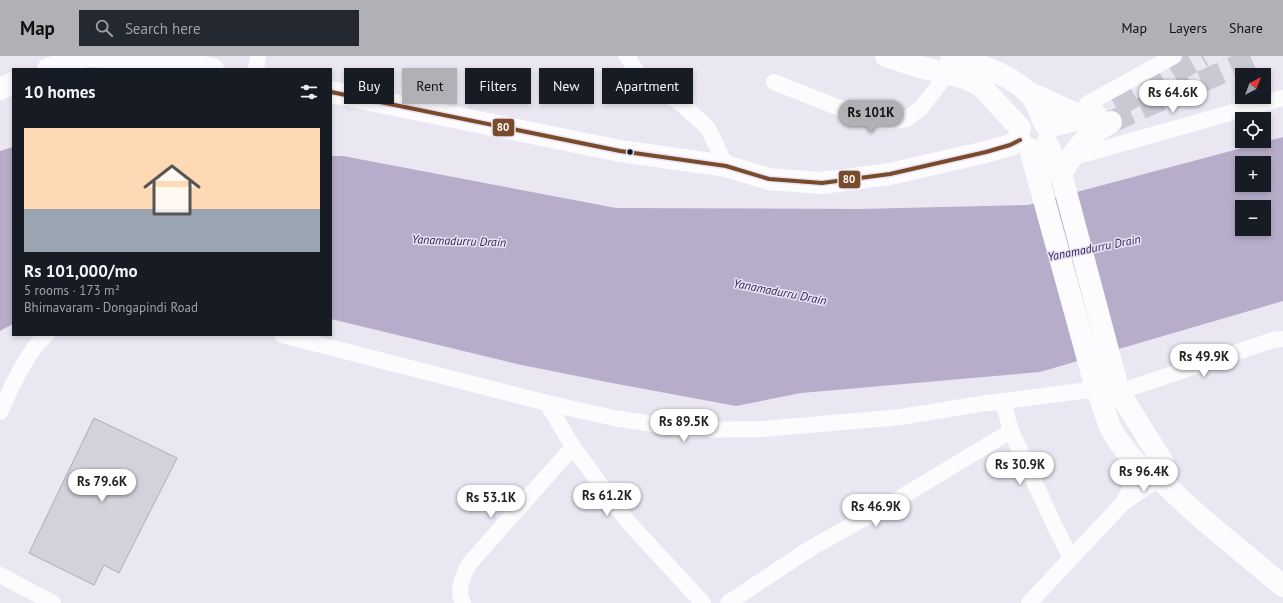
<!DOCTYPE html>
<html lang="en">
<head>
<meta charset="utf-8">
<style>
  :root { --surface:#171b24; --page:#242831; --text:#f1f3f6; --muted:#9ea1a6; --line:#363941; --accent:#b0b0b5 }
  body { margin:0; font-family:"PT Sans",sans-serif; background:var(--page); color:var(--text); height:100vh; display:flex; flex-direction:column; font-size:15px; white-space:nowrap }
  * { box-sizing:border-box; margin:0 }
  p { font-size:13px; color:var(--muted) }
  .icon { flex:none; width:22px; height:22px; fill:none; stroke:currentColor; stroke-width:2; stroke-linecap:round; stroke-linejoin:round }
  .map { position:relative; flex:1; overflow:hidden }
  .drawer { position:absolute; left:12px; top:12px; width:320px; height:268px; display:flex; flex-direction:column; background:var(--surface); border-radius:0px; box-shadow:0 2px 6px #0003 }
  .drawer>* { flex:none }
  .banner { position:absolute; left:344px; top:12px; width:380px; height:36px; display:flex; gap:8px }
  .needle { width:26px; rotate:42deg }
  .fabs { position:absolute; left:1235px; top:12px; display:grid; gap:8px }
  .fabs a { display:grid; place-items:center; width:36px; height:36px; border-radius:0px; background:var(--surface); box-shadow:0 2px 6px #0003; font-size:20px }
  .price { position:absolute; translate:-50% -34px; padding:0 9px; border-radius:14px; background:#fff; color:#222; font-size:13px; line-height:26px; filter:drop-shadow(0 1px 2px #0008) }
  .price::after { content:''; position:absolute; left:50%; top:24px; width:12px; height:9px; margin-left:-6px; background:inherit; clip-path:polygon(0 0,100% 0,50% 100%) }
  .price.current { background:var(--accent); color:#111 }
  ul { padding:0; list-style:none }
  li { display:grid; align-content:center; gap:8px; height:212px; padding:0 12px }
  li+li { border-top:1px solid var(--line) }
  li span { display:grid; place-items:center; height:124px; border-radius:0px; color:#555 }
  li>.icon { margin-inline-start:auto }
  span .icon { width:72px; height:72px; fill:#fffc; stroke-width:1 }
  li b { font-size:17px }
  h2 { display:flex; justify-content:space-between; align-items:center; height:48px; padding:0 12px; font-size:17px }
  .pill { padding:0 14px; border-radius:0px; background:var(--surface); box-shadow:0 2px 6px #0003; font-size:14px; line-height:36px }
  .pill.current { background:var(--accent); color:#111 }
  header { display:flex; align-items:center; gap:24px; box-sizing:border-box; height:56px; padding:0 20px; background:var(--accent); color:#111 }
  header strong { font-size:19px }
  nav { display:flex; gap:22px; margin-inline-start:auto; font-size:14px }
  .search { width:280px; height:36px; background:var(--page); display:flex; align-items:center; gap:10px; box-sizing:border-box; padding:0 14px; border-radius:0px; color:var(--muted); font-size:15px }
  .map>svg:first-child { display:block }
</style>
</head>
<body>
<header>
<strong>Map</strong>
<div class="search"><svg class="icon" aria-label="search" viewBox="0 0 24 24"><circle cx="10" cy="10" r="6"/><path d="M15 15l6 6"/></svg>Search here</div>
<nav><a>Map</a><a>Layers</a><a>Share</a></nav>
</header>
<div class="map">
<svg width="1283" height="547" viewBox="0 0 1283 547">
  <rect width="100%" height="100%" fill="#eae7f2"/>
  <g fill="#b7adca" fill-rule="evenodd">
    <path d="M1283,81V245L1040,316L801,337L736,350L612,327L517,308L331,263V100H343L616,152L859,153L1028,149ZM1242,107H1264V129H1242ZM1242,151H1264V173H1242Z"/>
    <polygon points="13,91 13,268 0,275 0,95"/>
  </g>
  <polygon fill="#d3d1d9" stroke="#aeacb3" points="94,362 177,402 119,517 104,509 94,529 29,497"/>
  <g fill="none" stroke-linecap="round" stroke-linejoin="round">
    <g stroke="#cac8d2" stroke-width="22" stroke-dasharray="22 11" stroke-linecap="butt">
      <polyline points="1116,51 1203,0"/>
      <polyline points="1111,66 1259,0"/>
    </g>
    <g stroke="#fcfbfd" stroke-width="16">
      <polyline points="627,0 642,24 678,45 708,72 726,110"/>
      <polyline points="256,13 258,0"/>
      <polyline points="774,26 867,63 889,66 907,63 921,52 947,18 952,8"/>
      <polyline points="1085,62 1087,48 1174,0"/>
      <polyline points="1071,102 1283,42"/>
      <polyline points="282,279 547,347 614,362 691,374 763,373 901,361 980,348 1097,333"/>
      <polyline points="1119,336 1273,284 1283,283"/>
      <polyline points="1003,345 1011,375 1055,471 1071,502"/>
      <polyline points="547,347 573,391 628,466 703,547"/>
      <path d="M0,356C10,335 28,292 47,279"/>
      <polyline points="1124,445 1140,414"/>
      <polyline points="0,519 53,547"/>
      <path d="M463,547C456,535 463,519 469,508L573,391"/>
      <polyline points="728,547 811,492 888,449 1011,375"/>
      <polyline points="1029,547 1123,447 1154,426"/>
    </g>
    <g stroke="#fcfbfd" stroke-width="22">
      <polyline points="91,0 170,5 213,13"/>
      <polyline points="48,13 86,0"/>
      <polyline points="0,33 13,27"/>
      <polyline points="331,36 620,95 726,110 769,123 822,127 890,118 986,96 1010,89 1020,84"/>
      <polyline points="1047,71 1096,59"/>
      <polyline points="1060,119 1074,97 1088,80 1111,66"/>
    </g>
    <g stroke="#fcfbfd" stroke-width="22">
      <polyline points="886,0 920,11 965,22 981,30 1020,72"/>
      <path d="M951,0C976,7 1023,22 1036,47C1039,53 1041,60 1044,67"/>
      <polyline points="1026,35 1085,62"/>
      <polyline points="1047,87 1063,125 1119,336 1162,405"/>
      <polyline points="1030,93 1094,325 1110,371 1119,386 1136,407 1141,411"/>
      <polyline points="1160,424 1200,461 1283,530"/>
    </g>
    <g stroke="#e9e3f6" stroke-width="7">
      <polyline id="bus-1" points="331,36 620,95 726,110 769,123 822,127 890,118 986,96 1010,89 1020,84"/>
    </g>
    <use href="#bus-1" stroke="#7a4b2a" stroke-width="4"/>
  </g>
  <circle fill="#17151b" stroke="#e9e3f6" stroke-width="1.5" cx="630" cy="96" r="3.5"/>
  <g text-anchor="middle" stroke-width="3" stroke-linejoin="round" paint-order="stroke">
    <g font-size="12" font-style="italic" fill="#362251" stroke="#e9e3f6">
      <text transform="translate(459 185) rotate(2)" y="4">Yanamadurru Drain</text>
      <text transform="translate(1094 192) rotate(-11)" y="4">Yanamadurru Drain</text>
      <text transform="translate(780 236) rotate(11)" y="4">Yanamadurru Drain</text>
    </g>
  </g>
  <g stroke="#e9e3f6" stroke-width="1.5">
    <rect x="492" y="62" width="23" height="19" rx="4" fill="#7a4b2a"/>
    <rect x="838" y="114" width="23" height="19" rx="4" fill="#7a4b2a"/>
  </g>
  <g font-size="11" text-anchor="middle" font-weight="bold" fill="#fff">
    <text x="503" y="75">80</text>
    <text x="849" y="127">80</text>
  </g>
</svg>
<div class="fabs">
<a><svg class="needle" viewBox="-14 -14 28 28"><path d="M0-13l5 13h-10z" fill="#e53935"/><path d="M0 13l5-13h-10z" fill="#9ea1a6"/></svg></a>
<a><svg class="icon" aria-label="locate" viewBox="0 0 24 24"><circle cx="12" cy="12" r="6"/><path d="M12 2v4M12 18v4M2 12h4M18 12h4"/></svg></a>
<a>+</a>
<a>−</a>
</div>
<b class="price" style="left:1173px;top:58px">Rs 64.6K</b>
<b class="price current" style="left:871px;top:78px">Rs 101K</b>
<b class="price" style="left:1204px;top:322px">Rs 49.9K</b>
<b class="price" style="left:684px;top:387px">Rs 89.5K</b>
<b class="price" style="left:1020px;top:430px">Rs 30.9K</b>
<b class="price" style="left:1144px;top:437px">Rs 96.4K</b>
<b class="price" style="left:102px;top:447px">Rs 79.6K</b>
<b class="price" style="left:607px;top:461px">Rs 61.2K</b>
<b class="price" style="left:491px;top:463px">Rs 53.1K</b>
<b class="price" style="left:876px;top:472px">Rs 46.9K</b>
<div class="banner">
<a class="pill">Buy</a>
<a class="pill current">Rent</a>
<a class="pill">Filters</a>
<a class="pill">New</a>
<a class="pill">Apartment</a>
</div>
<section class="drawer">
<h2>10 homes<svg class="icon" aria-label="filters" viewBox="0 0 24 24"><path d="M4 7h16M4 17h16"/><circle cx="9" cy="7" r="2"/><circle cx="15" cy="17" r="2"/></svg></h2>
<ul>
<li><span style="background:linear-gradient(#ffd9b3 65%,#9aa5b1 0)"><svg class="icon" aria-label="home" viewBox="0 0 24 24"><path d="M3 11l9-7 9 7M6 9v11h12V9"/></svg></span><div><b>Rs 101,000/mo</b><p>5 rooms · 173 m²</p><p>Bhimavaram - Dongapindi Road</p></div></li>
</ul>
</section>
</div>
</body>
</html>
